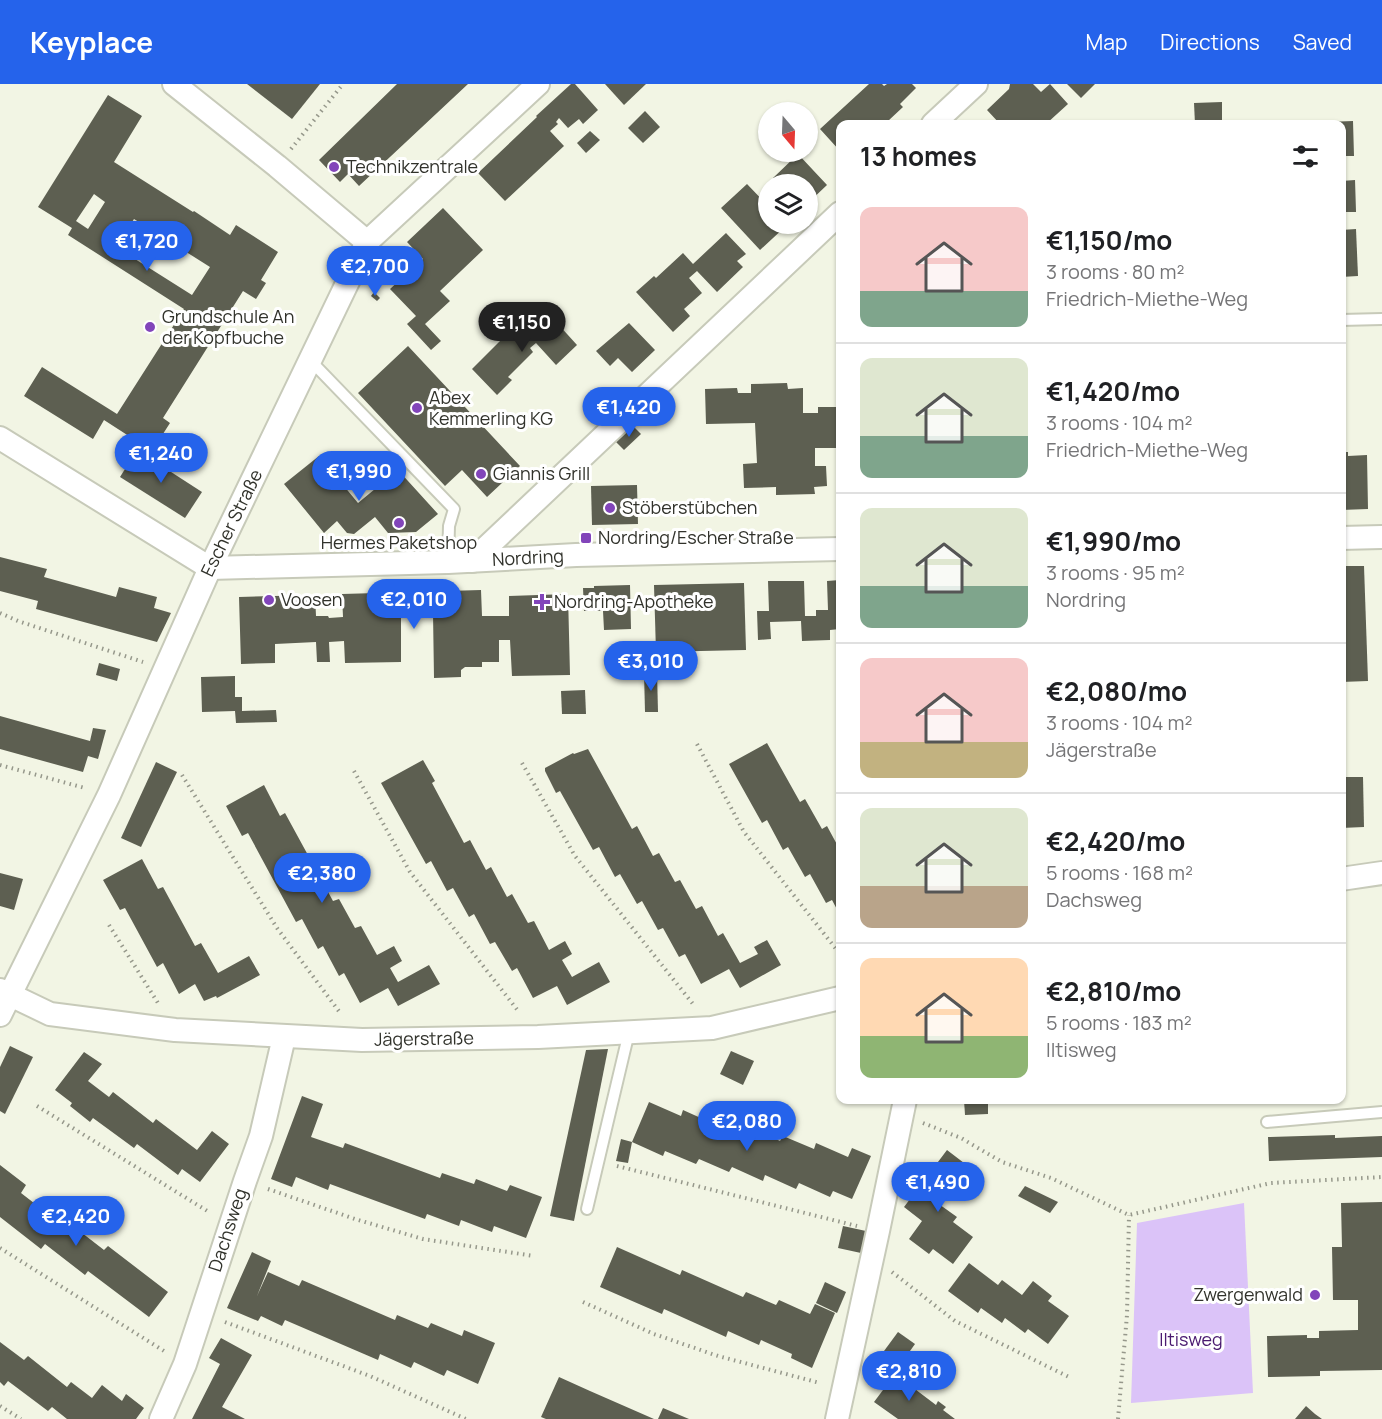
<!DOCTYPE html>
<html lang="en">
<head>
<meta charset="utf-8">
<style>
  :root { --surface:#fff; --page:#f2f2f2; --text:#202124; --muted:#757577; --line:#e0e0e0; --accent:#2563eb }
  body { margin:0; font-family:Manrope,sans-serif; background:var(--page); color:var(--text); height:100vh; display:flex; flex-direction:column; font-size:22px; white-space:nowrap }
  * { box-sizing:border-box; margin:0 }
  p { font-size:20px; color:var(--muted) }
  .icon { flex:none; width:33px; height:33px; fill:none; stroke:currentColor; stroke-width:2; stroke-linecap:round; stroke-linejoin:round }
  .map { position:relative; flex:1; overflow:hidden }
  .sheet { position:absolute; left:836px; top:36px; width:510px; height:984px; display:flex; flex-direction:column; background:var(--surface); border-radius:12px; box-shadow:0 2px 4px #0004 }
  .sheet>* { flex:none }
  .needle { width:39px; rotate:161deg }
  .fabs { position:absolute; left:758px; top:18px; display:grid; gap:12px }
  .fabs a { display:grid; place-items:center; width:60px; height:60px; border-radius:50%; background:var(--surface); box-shadow:0 2px 4px #0004; font-size:30px }
  .price { position:absolute; translate:-50% -51px; padding:0 14px; border-radius:21px; background:var(--accent); color:#fff; font-size:20px; line-height:39px; filter:drop-shadow(0 2px 3px #0008) }
  .price::after { content:''; position:absolute; left:50%; top:36px; width:18px; height:14px; margin-left:-9px; background:inherit; clip-path:polygon(0 0,100% 0,50% 100%) }
  .price.current { background:#222; color:#fff }
  ul { padding:0; list-style:none }
  li { display:flex; align-items:center; gap:18px; height:150px; padding:0 24px }
  li+li { border-top:2px solid var(--line) }
  li span { display:grid; place-items:center; flex:none; width:168px; height:120px; border-radius:12px; color:#555 }
  li>.icon { margin-inline-start:auto }
  span .icon { width:72px; height:72px; fill:#fffc; stroke-width:1 }
  li b { font-size:26px }
  h2 { display:flex; justify-content:space-between; align-items:center; height:72px; padding:0 24px; font-size:26px }
  header { display:flex; align-items:center; gap:36px; box-sizing:border-box; height:84px; padding:0 30px; background:var(--accent); color:#fff }
  header strong { font-size:28px }
  nav { display:flex; gap:33px; margin-inline-start:auto; font-size:21px }
  .map>svg:first-child { display:block }
</style>
</head>
<body>
<header>
<strong>Keyplace</strong>
<nav><a>Map</a><a>Directions</a><a>Saved</a></nav>
</header>
<div class="map">
<svg width="1382" height="1335" viewBox="0 0 1382 1335">
  <rect width="100%" height="100%" fill="#f2f5e4"/>
  <polygon fill="#dbc3f8" points="1244,1119 1253,1309 1131,1319 1137,1139"/>
  <g fill="#5d5f51" fill-rule="evenodd">
    <polygon points="247,0 320,0 292,35"/>
    <polygon points="397,0 468,0 359,102 348,90 340,98 319,76"/>
    <polygon points="571,0 575,0 598,26 583,40 579,35 568,44 559,34 556,38 558,40 550,47 564,62 505,117 478,89 537,33 536,32"/>
    <polygon points="605,0 646,0 624,21"/>
    <polygon points="869,0 882,0 884,2 887,0 912,0 916,4 900,20 903,23 888,37 890,40 840,40 840,67 820,45"/>
    <polygon points="1010,0 1033,0 1041,8 1050,0 1068,20 1046,40 1000,40 987,26 1009,5"/>
    <polygon points="1067,0 1095,0 1081,14"/>
    <path d="M108,11L142,32L114,78L193,128L194,127L230,151L236,141L278,168L261,196L266,199L256,215L243,207L163,334L170,339L152,367L104,336L93,355L24,312L42,283L117,330L184,225L68,151L72,144L38,123ZM94,110L105,118L88,145L76,137ZM134,135L210,183L192,211L116,163Z"/>
    <polygon points="1222,18 1222,40 1195,40 1194,19"/>
    <polygon points="645,27 660,43 643,59 628,44"/>
    <polygon points="1353,37 1354,72 1341,72 1341,40 1326,40 1326,38"/>
    <polygon points="590,47 600,56 586,69 577,59"/>
    <polygon points="798,70 827,101 807,120 807,100 779,100 773,94"/>
    <polygon points="1355,96 1356,128 1341,128 1341,97"/>
    <polygon points="747,100 768,122 768,140 784,140 786,142 760,166 721,124"/>
    <polygon points="443,124 483,166 440,207 450,217 425,240 441,257 431,266 407,240 416,232 390,205 423,175 407,158"/>
    <polygon points="1356,145 1358,192 1341,193 1341,146"/>
    <polygon points="726,149 746,170 737,177 743,183 717,208 697,187 689,194 702,209 684,225 690,232 673,248 636,208 654,192 656,194 683,169 693,180"/>
    <polygon points="374,208 380,214 377,217 371,212"/>
    <polygon points="548,229 577,261 556,281 536,259 530,264 533,268 508,293 512,296 497,311 472,285 512,245 518,252 526,244 538,256 546,249 537,240"/>
    <polygon points="629,239 655,266 632,288 618,274 610,282 596,267"/>
    <polygon points="408,262 520,382 487,413 462,386 445,402 358,309"/>
    <polygon points="787,299 788,305 803,304 803,329 818,329 818,323 836,323 836,318 840,318 840,364 815,364 815,382 826,382 827,402 814,403 815,410 776,411 776,403 744,404 743,380 757,379 755,339 706,340 705,305 737,304 738,309 751,309 751,300"/>
    <polygon points="633,342 641,350 624,366 616,358"/>
    <polygon points="137,366 202,408 185,434 120,393"/>
    <polygon points="1341,368 1348,368 1348,372 1367,371 1368,425 1341,426"/>
    <polygon points="319,372 358,419 398,386 438,430 416,448 388,449 375,433 354,450 347,449 337,437 324,449 284,400"/>
    <polygon points="637,401 638,440 592,441 591,402"/>
    <polygon points="0,473 47,485 44,493 116,513 119,503 157,513 154,524 171,529 157,558 36,525 38,517 0,507"/>
    <polygon points="1341,482 1364,482 1368,597 1341,598"/>
    <polygon points="840,496 840,545 830,546 830,556 802,557 801,537 770,538 771,555 758,556 757,527 769,527 768,497 804,497 805,532 816,532 816,526 828,526 827,497"/>
    <polygon points="744,499 746,566 656,568 654,501"/>
    <polygon points="630,501 631,545 604,546 603,527 584,527 583,504 594,504 594,502"/>
    <polygon points="481,506 482,532 509,532 509,512 568,510 570,591 512,592 510,556 499,556 499,578 482,578 482,583 465,583 461,586 461,593 434,594 433,529 401,530 401,578 345,579 344,557 329,558 330,578 317,578 316,558 275,560 275,579 241,580 239,513 315,511 316,532 328,532 329,534 343,533 342,510"/>
    <polygon points="99,579 120,585 117,597 96,591"/>
    <polygon points="644,588 657,588 658,628 645,628"/>
    <polygon points="235,592 235,613 242,613 242,627 276,626 277,638 236,639 235,627 202,628 201,593"/>
    <polygon points="585,606 586,630 562,630 561,607"/>
    <polygon points="0,632 90,657 93,644 106,646 98,675 88,672 83,688 0,665"/>
    <polygon points="767,659 800,718 805,715 822,745 827,742 840,766 840,831 832,816 826,819 810,790 805,793 788,763 783,766 767,736 762,739 729,680"/>
    <polygon points="588,665 632,745 637,742 653,772 659,769 675,798 680,796 696,825 702,822 718,852 723,849 740,879 758,870 754,863 767,856 781,881 740,904 729,885 701,900 685,870 679,873 663,844 658,846 642,817 637,820 620,790 615,793 599,763 593,766 560,707 556,709 545,687 545,684 573,669 574,670"/>
    <polygon points="423,676 435,697 432,699 464,759 470,756 486,786 491,783 507,813 512,810 528,839 534,837 549,866 565,857 572,870 562,876 572,893 599,878 610,898 567,921 557,902 533,914 517,884 512,887 495,858 490,860 474,830 469,833 453,804 447,807 431,777 426,780 381,699"/>
    <polygon points="156,678 177,688 141,763 121,754"/>
    <polygon points="1341,693 1363,693 1364,743 1341,744"/>
    <polygon points="264,701 280,732 285,729 333,817 339,815 355,844 361,842 377,871 394,862 402,877 390,884 398,898 429,881 440,900 398,922 388,904 360,919 344,889 339,892 323,862 318,865 302,835 296,838 248,749 242,752 226,722"/>
    <polygon points="142,775 158,805 163,803 195,862 201,859 218,889 249,872 260,891 217,914 216,912 204,917 195,900 179,910 163,879 157,883 125,824 120,826 103,796"/>
    <polygon points="0,789 23,795 14,826 0,822"/>
    <polygon points="10,962 33,973 5,1030 0,1027 0,983"/>
    <polygon points="608,965 574,1137 550,1132 586,966"/>
    <polygon points="731,967 754,977 743,1001 720,990"/>
    <polygon points="84,968 102,980 88,997 109,1013 113,1008 153,1039 156,1035 197,1066 212,1047 229,1060 200,1098 182,1085 178,1091 137,1060 134,1064 93,1034 90,1038 70,1022 72,1019 55,1006"/>
    <polygon points="302,1012 323,1020 311,1053 343,1064 345,1059 440,1094 442,1089 474,1100 476,1095 507,1107 510,1101 542,1113 526,1154 494,1142 492,1148 461,1136 459,1142 427,1130 425,1135 330,1100 328,1106 296,1093 292,1103 271,1095"/>
    <polygon points="964,1016 988,1016 988,1030 965,1031"/>
    <polygon points="1055,1016 1095,1016 1095,1017 1055,1019"/>
    <polygon points="649,1018 681,1032 683,1026 714,1040 716,1035 747,1049 750,1043 780,1057 783,1052 814,1065 816,1059 848,1073 852,1064 871,1072 852,1115 833,1107 830,1113 799,1099 796,1105 765,1091 763,1097 732,1083 729,1088 699,1075 696,1080 665,1067 663,1072 632,1058 628,1079 616,1077 621,1055 632,1058"/>
    <polygon points="1335,1051 1335,1054 1382,1052 1382,1073 1269,1077 1268,1053"/>
    <polygon points="947,1066 964,1079 936,1118 957,1133 953,1138 973,1153 953,1180 933,1165 929,1170 909,1155 922,1137 904,1123"/>
    <polygon points="0,1081 26,1101 21,1109 61,1140 64,1135 104,1166 108,1162 168,1208 149,1233 88,1187 85,1191 45,1160 41,1165 0,1133"/>
    <polygon points="1025,1102 1058,1118 1050,1129 1018,1112"/>
    <polygon points="1382,1118 1382,1286 1320,1287 1320,1292 1268,1293 1267,1252 1307,1251 1307,1254 1319,1254 1319,1247 1358,1246 1358,1216 1333,1216 1332,1163 1342,1163 1341,1119"/>
    <polygon points="843,1142 866,1147 861,1169 838,1164"/>
    <polygon points="617,1163 680,1191 682,1186 743,1213 746,1208 776,1221 779,1216 810,1230 815,1220 835,1229 812,1284 791,1274 792,1270 761,1256 759,1261 728,1247 726,1253 664,1225 662,1230 600,1203"/>
    <polygon points="252,1168 271,1177 257,1212 268,1188 299,1202 302,1196 395,1236 397,1231 428,1244 431,1239 462,1252 464,1246 495,1259 478,1300 447,1286 444,1292 414,1278 411,1284 380,1270 378,1276 285,1236 282,1242 261,1232 258,1237 227,1224"/>
    <polygon points="969,1179 998,1201 1002,1196 1022,1211 1033,1197 1052,1212 1048,1217 1069,1232 1048,1260 1028,1245 1025,1249 1005,1234 1002,1239 981,1224 978,1229 948,1207"/>
    <polygon points="825,1198 846,1208 837,1229 816,1219"/>
    <polygon points="898,1248 915,1260 887,1299 870,1286"/>
    <polygon points="221,1254 252,1271 222,1323 245,1335 192,1335 220,1280 209,1274"/>
    <polygon points="0,1258 24,1276 28,1272 67,1303 71,1298 92,1314 102,1301 122,1317 126,1310 144,1324 136,1335 67,1335 52,1323 48,1327 8,1297 4,1302 0,1298"/>
    <polygon points="895,1290 936,1321 938,1317 946,1323 943,1326 955,1335 898,1335 874,1318"/>
    <polygon points="559,1293 590,1307 654,1335 546,1335 541,1333"/>
    <polygon points="1306,1322 1315,1330 1322,1335 1295,1335"/>
    <polygon points="663,1324 689,1335 658,1335"/>
  </g>
  <g fill="none" stroke-linecap="round" stroke-linejoin="round">
    <g stroke="#c7cab9" stroke-width="14">
      <g id="service">
        <polyline points="1341,236 1382,235"/>
        <polyline points="310,276 454,425 449,442 448,478"/>
        <polyline points="1267,1038 1382,1028"/>
        <polyline points="587,1125 629,948"/>
      </g>
    </g>
    <g stroke="#c7cab9" stroke-width="26">
      <g id="minor">
        <polyline points="174,0 277,82 367,158"/>
        <polyline points="933,40 976,0"/>
        <polyline points="0,354 210,484 448,478 576,471 840,465"/>
        <polyline points="1341,454 1382,453"/>
        <polyline points="472,477 840,129"/>
        <polyline points="1341,795 1382,789"/>
        <polyline points="0,906 50,930 175,946 362,956 538,953 712,944 840,914"/>
        <polyline points="0,931 109,711 210,484 367,158 538,0"/>
        <polyline points="161,1335 185,1280 245,1097 261,1052 284,953"/>
        <polyline points="837,1335 878,1147 905,1016"/>
      </g>
    </g>
    <g stroke="#96988b" stroke-width="4" stroke-dasharray="1.5 4.5" stroke-linecap="butt">
      <polyline points="291,65 343,0"/>
      <polyline points="0,529 18,537 143,578"/>
      <polyline points="697,660 744,748 840,870"/>
      <polyline points="522,679 575,772 693,920"/>
      <polyline points="0,681 85,704"/>
      <polyline points="354,687 410,788 519,928"/>
      <polyline points="182,691 277,844 341,930"/>
      <polyline points="109,841 158,919"/>
      <polyline points="37,1022 209,1128"/>
      <polyline points="923,1039 961,1054 1002,1078 1051,1094 1129,1131 1271,1099 1382,1093"/>
      <polyline points="617,1082 857,1142"/>
      <polyline points="268,1105 355,1135 423,1155 534,1172"/>
      <polyline points="0,1164 164,1267"/>
      <polyline points="892,1188 955,1237 1069,1293"/>
      <polyline points="583,1218 654,1250 718,1272 820,1299"/>
      <polyline points="225,1238 370,1292 466,1335"/>
      <polyline points="0,1322 21,1335"/>
      <polyline points="1118,1335 1127,1231 1129,1131"/>
    </g>
    <use href="#service" stroke="#fff" stroke-width="10"/>
    <use href="#minor" stroke="#fff" stroke-width="22"/>
  </g>
  <g fill="#8245ba" stroke="#fff" stroke-width="2">
    <circle cx="334" cy="83" r="6"/>
    <circle cx="150" cy="243" r="6"/>
    <circle cx="417" cy="324" r="6"/>
    <circle cx="481" cy="390" r="6"/>
    <circle cx="610" cy="424" r="6"/>
    <circle cx="399" cy="439" r="6"/>
    <rect x="580" y="448" width="12" height="12" rx="3"/>
    <circle cx="269" cy="516" r="6"/>
    <path d="M539 509h6v6h6v6h-6v6h-6v-6h-6v-6h6z"/>
    <circle cx="1315" cy="1211" r="6"/>
  </g>
  <g text-anchor="middle" stroke-width="6" stroke-linejoin="round" paint-order="stroke">
    <g font-size="18" fill="#31322b" stroke="#fff" text-anchor="start">
      <text x="346" y="89">Technikzentrale</text>
      <text x="162" y="239">Grundschule An<tspan x="162" dy="21">der Kopfbuche</tspan></text>
      <text x="429" y="320">Abex<tspan x="429" dy="21">Kemmerling KG</tspan></text>
      <text x="493" y="396">Giannis Grill</text>
      <text x="622" y="430">Stöberstübchen</text>
      <text x="598" y="460">Nordring/Escher Straße</text>
      <text x="399" y="465" text-anchor="middle">Hermes Paketshop</text>
      <text x="281" y="522">Voosen</text>
      <text x="554" y="524">Nordring-Apotheke</text>
      <text x="1303" y="1217" text-anchor="end">Zwergenwald</text>
    </g>
    <g font-size="18" fill="#31322b" stroke="#fff">
      <text transform="translate(232 439) rotate(-64)" y="6">Escher Straße</text>
      <text transform="translate(528 474) rotate(-3)" y="6">Nordring</text>
      <text transform="translate(424 955) rotate(-1)" y="6">Jägerstraße</text>
      <text transform="translate(228 1146) rotate(-72)" y="6">Dachsweg</text>
    </g>
    <g font-size="18" fill="#4a1a70" stroke="#fff">
      <text x="1191" y="1262">Iltisweg</text>
    </g>
  </g>
</svg>
<div class="fabs">
<a><svg class="needle" viewBox="-14 -14 28 28"><path d="M0-13l5 13h-10z" fill="#e53935"/><path d="M0 13l5-13h-10z" fill="#757577"/></svg></a>
<a><svg class="icon" aria-label="layers" viewBox="0 0 24 24"><path d="M12 4l9 5-9 5-9-5zM3 14l9 5 9-5"/></svg></a>
</div>
<b class="price" style="left:147px;top:188px">€1,720</b>
<b class="price" style="left:375px;top:213px">€2,700</b>
<b class="price current" style="left:522px;top:269px">€1,150</b>
<b class="price" style="left:629px;top:354px">€1,420</b>
<b class="price" style="left:161px;top:400px">€1,240</b>
<b class="price" style="left:359px;top:418px">€1,990</b>
<b class="price" style="left:414px;top:546px">€2,010</b>
<b class="price" style="left:651px;top:608px">€3,010</b>
<b class="price" style="left:322px;top:820px">€2,380</b>
<b class="price" style="left:747px;top:1068px">€2,080</b>
<b class="price" style="left:938px;top:1129px">€1,490</b>
<b class="price" style="left:76px;top:1163px">€2,420</b>
<b class="price" style="left:909px;top:1318px">€2,810</b>
<section class="sheet">
<h2>13 homes<svg class="icon" aria-label="filters" viewBox="0 0 24 24"><path d="M4 7h16M4 17h16"/><circle cx="9" cy="7" r="2"/><circle cx="15" cy="17" r="2"/></svg></h2>
<ul>
<li><span style="background:linear-gradient(#f6c9c9 70%,#7fa58c 0)"><svg class="icon" aria-label="home" viewBox="0 0 24 24"><path d="M3 11l9-7 9 7M6 9v11h12V9"/></svg></span><div><b>€1,150/mo</b><p>3 rooms · 80 m²</p><p>Friedrich-Miethe-Weg</p></div></li>
<li><span style="background:linear-gradient(#dfe7d0 65%,#7fa58c 0)"><svg class="icon" aria-label="home" viewBox="0 0 24 24"><path d="M3 11l9-7 9 7M6 9v11h12V9"/></svg></span><div><b>€1,420/mo</b><p>3 rooms · 104 m²</p><p>Friedrich-Miethe-Weg</p></div></li>
<li><span style="background:linear-gradient(#dfe7d0 65%,#7fa58c 0)"><svg class="icon" aria-label="home" viewBox="0 0 24 24"><path d="M3 11l9-7 9 7M6 9v11h12V9"/></svg></span><div><b>€1,990/mo</b><p>3 rooms · 95 m²</p><p>Nordring</p></div></li>
<li><span style="background:linear-gradient(#f6c9c9 70%,#c2b280 0)"><svg class="icon" aria-label="home" viewBox="0 0 24 24"><path d="M3 11l9-7 9 7M6 9v11h12V9"/></svg></span><div><b>€2,080/mo</b><p>3 rooms · 104 m²</p><p>Jägerstraße</p></div></li>
<li><span style="background:linear-gradient(#dfe7d0 65%,#b9a48a 0)"><svg class="icon" aria-label="home" viewBox="0 0 24 24"><path d="M3 11l9-7 9 7M6 9v11h12V9"/></svg></span><div><b>€2,420/mo</b><p>5 rooms · 168 m²</p><p>Dachsweg</p></div></li>
<li><span style="background:linear-gradient(#ffd9b3 65%,#8fb573 0)"><svg class="icon" aria-label="home" viewBox="0 0 24 24"><path d="M3 11l9-7 9 7M6 9v11h12V9"/></svg></span><div><b>€2,810/mo</b><p>5 rooms · 183 m²</p><p>Iltisweg</p></div></li>
</ul>
</section>
</div>
</body>
</html>
